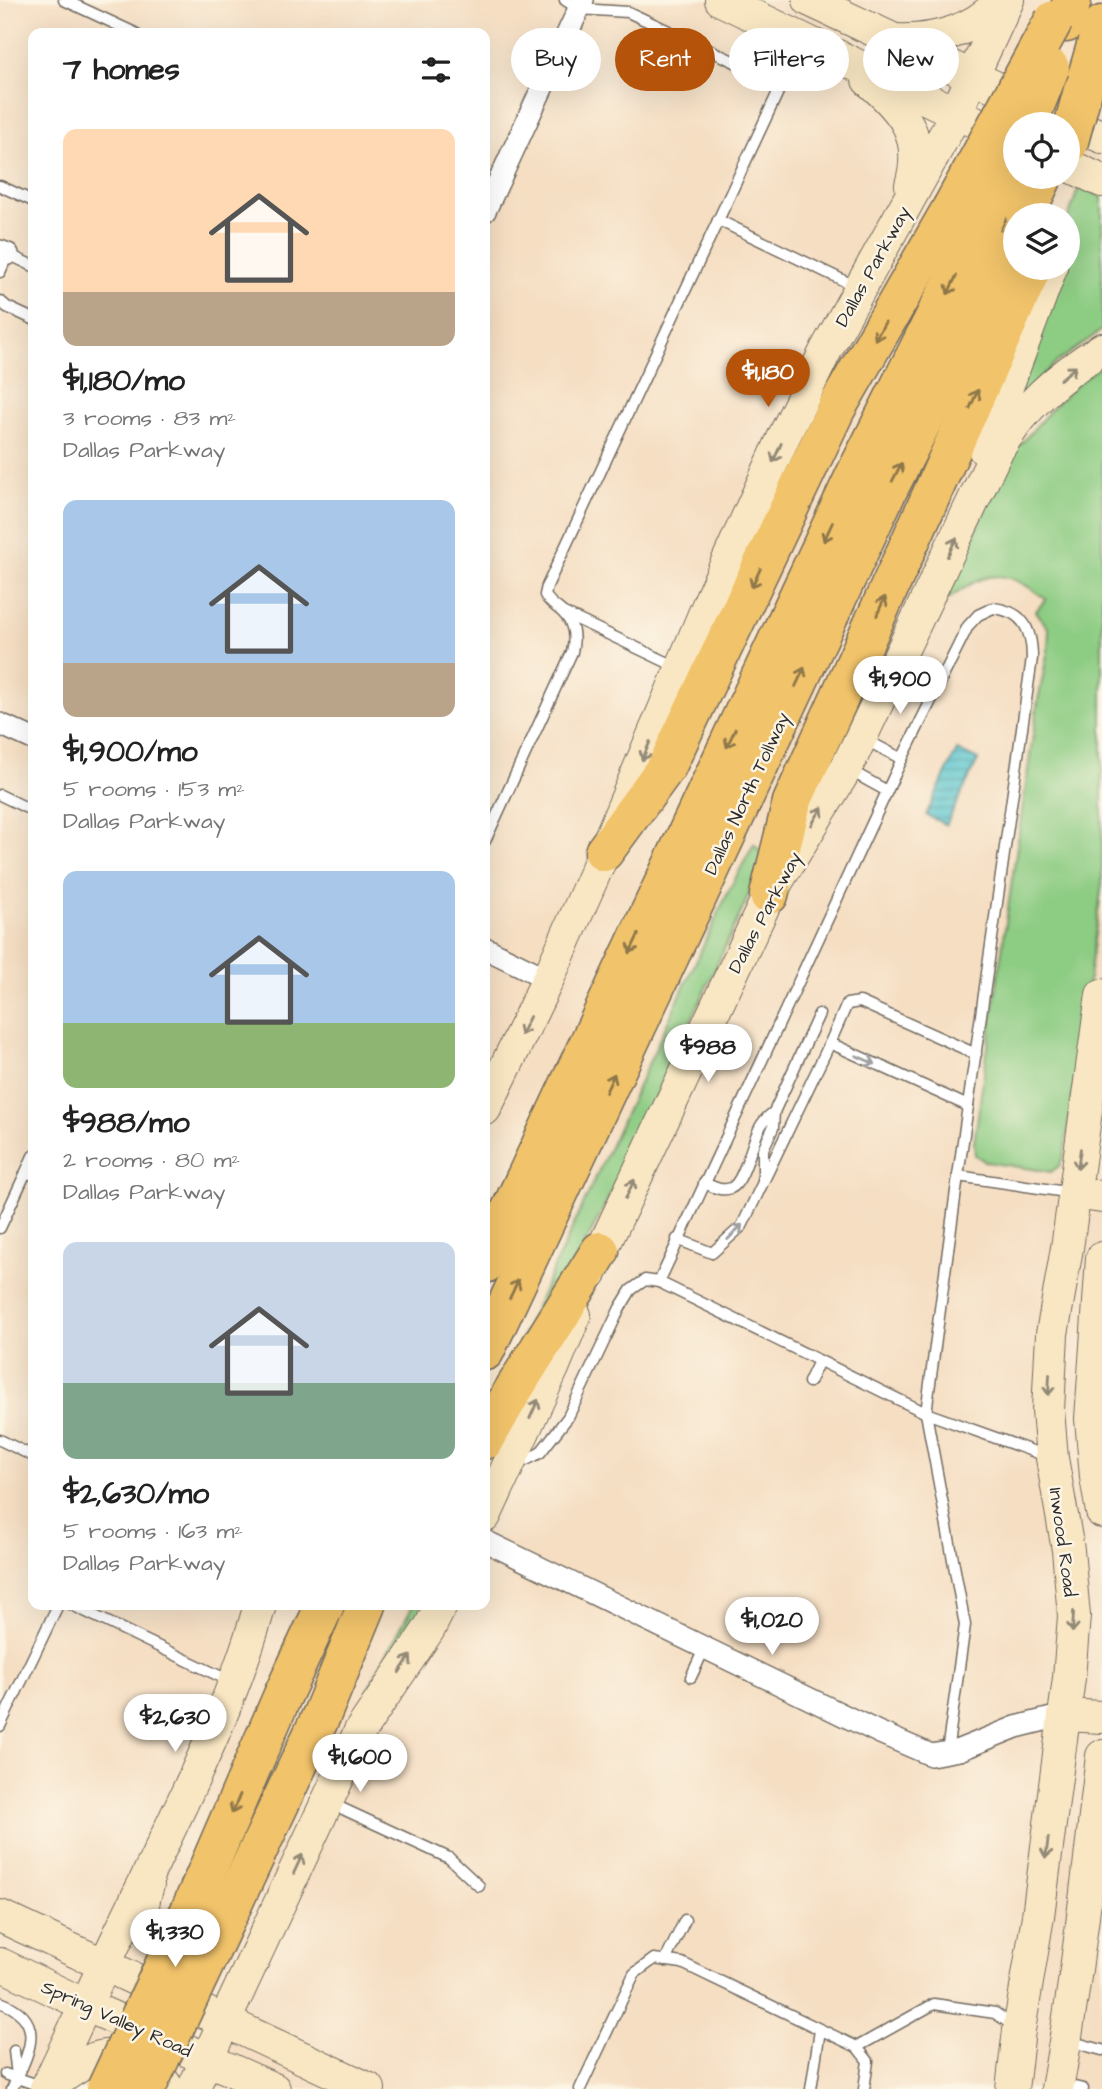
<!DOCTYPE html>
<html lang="en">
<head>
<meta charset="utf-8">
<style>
  :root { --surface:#fff; --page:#f2f2f2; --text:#222; --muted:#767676; --accent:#b45309 }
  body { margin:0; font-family:"Architects Daughter",sans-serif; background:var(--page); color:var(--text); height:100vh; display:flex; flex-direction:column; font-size:26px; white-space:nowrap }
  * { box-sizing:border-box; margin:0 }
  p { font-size:23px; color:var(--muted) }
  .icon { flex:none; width:38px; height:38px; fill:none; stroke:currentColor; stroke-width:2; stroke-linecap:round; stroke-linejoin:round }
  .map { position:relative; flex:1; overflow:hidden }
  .side { position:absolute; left:28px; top:28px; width:462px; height:1582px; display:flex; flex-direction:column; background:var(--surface); border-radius:14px; box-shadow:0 7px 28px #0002 }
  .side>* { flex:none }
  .hud { position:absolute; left:511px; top:28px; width:485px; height:63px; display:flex; gap:14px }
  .controls { position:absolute; left:1003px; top:112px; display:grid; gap:14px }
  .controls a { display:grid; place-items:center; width:77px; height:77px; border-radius:50%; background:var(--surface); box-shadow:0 7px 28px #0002; font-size:35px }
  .price { position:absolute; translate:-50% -60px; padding:0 16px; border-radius:24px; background:#fff; color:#222; font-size:23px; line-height:46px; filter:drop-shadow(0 2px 4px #0008) }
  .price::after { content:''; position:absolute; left:50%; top:42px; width:21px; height:16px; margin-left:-10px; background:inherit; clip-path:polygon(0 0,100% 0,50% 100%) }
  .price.selected { background:var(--accent); color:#fff }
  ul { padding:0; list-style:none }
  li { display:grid; align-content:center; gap:14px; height:371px; padding:0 35px }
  li span { display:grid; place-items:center; height:217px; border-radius:14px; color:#555 }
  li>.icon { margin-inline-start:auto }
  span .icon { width:126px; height:126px; fill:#fffc; stroke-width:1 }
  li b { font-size:30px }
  h2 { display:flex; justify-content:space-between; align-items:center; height:84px; padding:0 35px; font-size:30px }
  .pill { padding:0 24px; border-radius:32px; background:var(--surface); box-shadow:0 7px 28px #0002; font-size:24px; line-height:63px }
  .pill.selected { background:var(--accent); color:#fff }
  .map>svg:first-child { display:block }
</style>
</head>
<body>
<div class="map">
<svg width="1102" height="2089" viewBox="0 0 1102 2089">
  <defs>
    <pattern id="water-rules" width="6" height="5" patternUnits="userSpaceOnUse" patternTransform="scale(1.75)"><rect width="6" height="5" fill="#57c4cf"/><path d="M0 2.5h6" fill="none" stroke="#489fa8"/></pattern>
  </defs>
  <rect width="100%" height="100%" fill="#fcf5e5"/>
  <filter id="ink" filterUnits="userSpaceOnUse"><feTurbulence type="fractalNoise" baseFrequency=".0143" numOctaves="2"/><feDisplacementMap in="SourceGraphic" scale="14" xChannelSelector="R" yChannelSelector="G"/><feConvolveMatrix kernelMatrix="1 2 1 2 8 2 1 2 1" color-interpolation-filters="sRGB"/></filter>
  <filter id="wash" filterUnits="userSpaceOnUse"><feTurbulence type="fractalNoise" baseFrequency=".00686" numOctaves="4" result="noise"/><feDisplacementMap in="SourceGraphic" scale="28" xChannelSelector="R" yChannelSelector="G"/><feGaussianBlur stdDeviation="1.57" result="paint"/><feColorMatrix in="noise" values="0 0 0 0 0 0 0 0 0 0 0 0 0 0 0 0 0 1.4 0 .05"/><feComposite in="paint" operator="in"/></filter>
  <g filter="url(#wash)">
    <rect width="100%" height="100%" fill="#f5dec2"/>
    <g fill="#8dcc83" stroke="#5c7c57" stroke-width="2">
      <polygon points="1079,186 1102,197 1102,330 1053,365 1005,416 1060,268 1068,268 1068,218"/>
      <path d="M1102,365V885L1064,1156L1059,1166L1051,1172L986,1162L975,1155L974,1143L1038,701L1048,650L1049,630L1036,611L1046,599C1027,585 1006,570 981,579C968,584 956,595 943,602L1010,456L1054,406L1085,377Z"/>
      <polygon points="754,844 759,850 766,849 745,904 610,1195 589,1237 528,1346 519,1343 729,890"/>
      <polygon points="413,1605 426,1605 404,1640 367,1691"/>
    </g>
    <polygon fill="url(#water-rules)" stroke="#41787d" stroke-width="2" points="957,750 978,760 946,825 926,815"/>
  </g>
  <g filter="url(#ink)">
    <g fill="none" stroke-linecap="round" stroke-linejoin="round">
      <g stroke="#726a60" stroke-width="13">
        <g id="lane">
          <polyline points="64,0 135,33"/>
          <polyline points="565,0 579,9 628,12 782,84"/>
          <polyline points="0,186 33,201"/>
          <polyline points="718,220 857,287"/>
          <polyline points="0,272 8,254 33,266"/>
          <polyline points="0,301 7,307 33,319"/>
          <path d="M993,608C1023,611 1032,629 1032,658L958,1176L926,1413L659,1282L902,759L968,626L978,615Z"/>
          <polyline points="564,613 679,668"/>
          <polyline points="864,739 902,759"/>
          <polyline points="849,770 887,791"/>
          <polyline points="0,795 33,811"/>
          <path d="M485,841L572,652C575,639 575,626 565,615C558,606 551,606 545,595L547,586L801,43"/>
          <polyline points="830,1043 847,1004 860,1002 976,1054"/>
          <polyline points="774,1112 819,1014"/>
          <polyline points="33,1156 26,1172 33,1175"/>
          <polyline points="958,1176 1073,1193"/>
          <path d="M704,1183C712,1186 721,1192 731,1188C745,1182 752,1138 762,1124C765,1119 770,1115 774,1112L773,1128L763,1149V1181"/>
          <polyline points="0,1228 26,1172"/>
          <polyline points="677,1239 712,1253 742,1226 830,1043 968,1106"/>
          <polyline points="809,1382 819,1361"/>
          <polyline points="926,1413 965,1625 947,1752"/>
          <polyline points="926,1413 1049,1457"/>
          <polyline points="0,1440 33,1456"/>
          <polyline points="516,1465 540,1453 568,1417 620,1308 631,1290 645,1280 659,1282"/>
          <polyline points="72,1605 232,1682"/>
          <polyline points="691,1677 705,1647"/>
          <polyline points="0,1726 58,1605"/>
          <polyline points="330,1803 449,1858 479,1886"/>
          <polyline points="665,1961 685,1920"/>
          <path d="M0,2002C49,2020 28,2054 12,2089"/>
          <polyline points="1069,2041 1102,2050"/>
          <polyline points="857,2047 934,2004 995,2013 1014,2026"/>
          <polyline points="14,2051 17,2075"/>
          <polyline points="5,2074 44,2087"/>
          <polyline points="1062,2084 1083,2089"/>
          <polyline points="580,2089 634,1974 654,1959 682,1963 857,2047 868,2061 864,2089"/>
          <polyline points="811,2089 820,2030"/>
        </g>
      </g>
      <g stroke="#726a60" stroke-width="24">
        <g id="street">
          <polyline points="485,211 583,0"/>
          <polyline points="0,251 8,254"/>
          <polyline points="0,724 33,739"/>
          <polyline points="485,948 548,979"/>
          <polyline points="485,1541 878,1732 931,1755 959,1750 1016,1727 1064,1715"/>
        </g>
      </g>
      <g stroke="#726a60" stroke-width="34">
        <g id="secondary">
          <polyline points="721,0 975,122"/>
          <polyline points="809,0 1102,137"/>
          <path d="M895,40C932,42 976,31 1000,0"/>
          <path d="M868,80C904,111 925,136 911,185"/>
          <polyline points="1068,165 1102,181"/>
          <polyline points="984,449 1051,268"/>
          <polyline points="485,1109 548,979 604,852 710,600 785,434 826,350 950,125 1008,0"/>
          <polyline points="1074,1193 1102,1197"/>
          <polyline points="1102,1258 1091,1419 1096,1477 1102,1512"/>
          <path d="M591,1273L769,895L846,769L996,453C1023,407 1057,377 1102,349"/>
          <polyline points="485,1516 553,1368 575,1315"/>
          <polyline points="1064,1715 1102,1717"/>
          <path d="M148,1885C146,1892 143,1900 143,1908C143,1935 169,1951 191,1961"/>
          <polyline points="0,1916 369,2089"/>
          <polyline points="0,1964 85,2005 274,2089"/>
          <path d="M46,2088C60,2080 78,2065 93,2059C122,2049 154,2063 168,2089"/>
          <path d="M46,2089C79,2019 111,1950 145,1881C188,1791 233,1701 260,1605"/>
          <polyline points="193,2089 360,1731 429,1629 441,1605"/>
          <polyline points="1012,2089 1019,2030 1038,1916 1069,1678 1074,1616 1068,1550 1052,1458 1048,1410 1052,1334 1067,1248 1102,995"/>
          <path d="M1057,2089C1077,1979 1089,1868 1102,1756"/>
        </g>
      </g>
      <g stroke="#726a60" stroke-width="41">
        <g id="highway">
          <polyline points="1066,23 1072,0"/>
          <polyline points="1083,90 1102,25"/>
          <polyline points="604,852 667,766 836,409 951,209"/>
          <polyline points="769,895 792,802 931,496 1032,268"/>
          <polyline points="485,1264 855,475 982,223"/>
          <polyline points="485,1351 887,492 1015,238"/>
          <polyline points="485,1440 512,1392 600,1251"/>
          <polyline points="191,1908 282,1697 325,1605"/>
          <polyline points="224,1923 322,1714 367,1605"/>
        </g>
      </g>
      <use href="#lane" stroke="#fff" stroke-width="10"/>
      <use href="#street" stroke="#fff" stroke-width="21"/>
      <use href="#secondary" stroke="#f9e7c3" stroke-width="32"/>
      <use href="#highway" stroke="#f1c36a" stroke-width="38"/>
      <g stroke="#726a60" stroke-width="41" stroke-linecap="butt">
        <g id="highway-bridge">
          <polyline points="1028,124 1050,68"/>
          <polyline points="1068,145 1083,90"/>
          <polyline points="951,209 1054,20"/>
          <polyline points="1025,215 1043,177"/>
          <polyline points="982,223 1015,153"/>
          <polyline points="106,2089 191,1908"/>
          <polyline points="146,2089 224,1923"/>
        </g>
      </g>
      <use href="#highway-bridge" stroke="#f1c36a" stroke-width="38"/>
    </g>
    <defs><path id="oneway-shaft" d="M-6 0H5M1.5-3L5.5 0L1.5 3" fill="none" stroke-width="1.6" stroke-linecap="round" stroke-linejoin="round" transform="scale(1.75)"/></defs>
    <g stroke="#8e774a">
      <use href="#oneway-shaft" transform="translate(952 285) rotate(116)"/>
      <use href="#oneway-shaft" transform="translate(880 331) rotate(120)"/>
      <use href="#oneway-shaft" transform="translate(974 399) rotate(-66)"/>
      <use href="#oneway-shaft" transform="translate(897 472) rotate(-63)"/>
      <use href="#oneway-shaft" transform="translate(828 532) rotate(115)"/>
      <use href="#oneway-shaft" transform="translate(756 578) rotate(115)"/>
      <use href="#oneway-shaft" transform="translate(881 606) rotate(-66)"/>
      <use href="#oneway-shaft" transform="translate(800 677) rotate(-65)"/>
      <use href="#oneway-shaft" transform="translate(731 738) rotate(115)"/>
      <use href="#oneway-shaft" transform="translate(634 944) rotate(115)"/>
      <use href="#oneway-shaft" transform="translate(610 1083) rotate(-65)"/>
      <use href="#oneway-shaft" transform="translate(514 1289) rotate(-65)"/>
      <use href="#oneway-shaft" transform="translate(236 1804) rotate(113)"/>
    </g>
    <g stroke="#928977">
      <use href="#oneway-shaft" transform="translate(1068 373) rotate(-39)"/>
      <use href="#oneway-shaft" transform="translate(777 453) rotate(114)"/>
      <use href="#oneway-shaft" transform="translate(952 547) rotate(-64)"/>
      <use href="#oneway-shaft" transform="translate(646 751) rotate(113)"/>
      <use href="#oneway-shaft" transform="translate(817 816) rotate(-59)"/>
      <use href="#oneway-shaft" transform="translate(525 1026) rotate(116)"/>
      <use href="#oneway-shaft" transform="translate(1079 1159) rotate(98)"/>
      <use href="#oneway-shaft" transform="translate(630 1189) rotate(-65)"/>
      <use href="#oneway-shaft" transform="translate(1049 1385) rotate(93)"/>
      <use href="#oneway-shaft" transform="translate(534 1409) rotate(-66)"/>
      <use href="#oneway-shaft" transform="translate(1073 1622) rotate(93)"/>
      <use href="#oneway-shaft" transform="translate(405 1664) rotate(-56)"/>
      <use href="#oneway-shaft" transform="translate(1047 1848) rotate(97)"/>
      <use href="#oneway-shaft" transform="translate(298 1864) rotate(-65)"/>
    </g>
    <g stroke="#a0a0a0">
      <use href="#oneway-shaft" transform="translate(866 1060) rotate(24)"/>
      <use href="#oneway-shaft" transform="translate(735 1232) rotate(-46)"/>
    </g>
  </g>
  <g text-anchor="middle" stroke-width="5" stroke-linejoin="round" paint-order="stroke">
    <g font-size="19" fill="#2b2b2b" stroke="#fcf5e5">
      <text transform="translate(872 266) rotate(-61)" y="7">Dallas Parkway</text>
      <text transform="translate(746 793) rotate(-65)" y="7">Dallas North Tollway</text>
      <text transform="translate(764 912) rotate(-62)" y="7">Dallas Parkway</text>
      <text transform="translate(1064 1542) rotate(82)" y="7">Inwood Road</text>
      <text transform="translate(117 2018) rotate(24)" y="7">Spring Valley Road</text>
    </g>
  </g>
</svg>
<div class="controls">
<a><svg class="icon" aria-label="locate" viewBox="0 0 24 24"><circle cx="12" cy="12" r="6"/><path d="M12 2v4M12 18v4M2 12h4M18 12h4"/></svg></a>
<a><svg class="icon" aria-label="layers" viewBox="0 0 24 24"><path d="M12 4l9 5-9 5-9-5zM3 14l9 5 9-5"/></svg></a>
</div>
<b class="price selected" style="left:768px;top:409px">$1,180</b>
<b class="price" style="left:900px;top:716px">$1,900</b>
<b class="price" style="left:708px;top:1084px">$988</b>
<b class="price" style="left:772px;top:1657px">$1,020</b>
<b class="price" style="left:175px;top:1754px">$2,630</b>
<b class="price" style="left:360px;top:1794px">$1,600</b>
<b class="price" style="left:175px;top:1969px">$1,330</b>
<div class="hud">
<a class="pill">Buy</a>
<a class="pill selected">Rent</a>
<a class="pill">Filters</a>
<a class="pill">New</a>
</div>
<section class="side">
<h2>7 homes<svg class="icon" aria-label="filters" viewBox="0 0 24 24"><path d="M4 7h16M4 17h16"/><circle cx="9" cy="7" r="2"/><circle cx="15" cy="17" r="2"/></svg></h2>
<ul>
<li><span style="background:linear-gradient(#ffd9b3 75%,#b9a48a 0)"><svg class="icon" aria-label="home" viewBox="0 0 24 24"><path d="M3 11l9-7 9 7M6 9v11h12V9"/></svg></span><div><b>$1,180/mo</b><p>3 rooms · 83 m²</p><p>Dallas Parkway</p></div></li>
<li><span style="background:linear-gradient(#a9c7e8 75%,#b9a48a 0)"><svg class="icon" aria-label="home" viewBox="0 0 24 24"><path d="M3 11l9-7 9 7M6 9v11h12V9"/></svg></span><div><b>$1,900/mo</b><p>5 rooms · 153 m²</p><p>Dallas Parkway</p></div></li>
<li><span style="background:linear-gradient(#a9c7e8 70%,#8fb573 0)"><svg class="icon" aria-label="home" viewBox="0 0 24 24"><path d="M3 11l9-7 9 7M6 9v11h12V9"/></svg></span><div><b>$988/mo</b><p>2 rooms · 80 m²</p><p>Dallas Parkway</p></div></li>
<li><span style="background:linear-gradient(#c9d6e8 65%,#7fa58c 0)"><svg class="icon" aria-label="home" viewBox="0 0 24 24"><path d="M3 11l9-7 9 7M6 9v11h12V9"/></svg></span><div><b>$2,630/mo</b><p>5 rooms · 163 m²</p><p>Dallas Parkway</p></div></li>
</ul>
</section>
</div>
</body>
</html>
